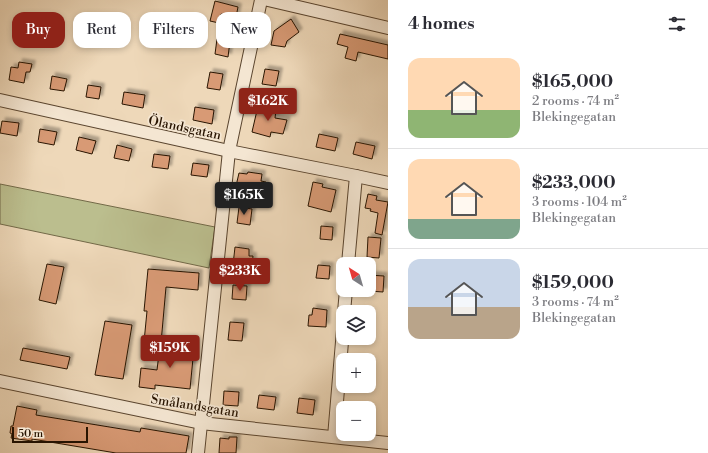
<!DOCTYPE html>
<html lang="en">
<head>
<meta charset="utf-8">
<style>
  :root { --surface:#fff; --page:#f7f7f7; --text:#2b2b33; --muted:#7c7c81; --line:#e1e1e2; --accent:#8f2418 }
  body { margin:0; font-family:"Libre Bodoni",serif; background:var(--page); color:var(--text); height:100vh; display:flex; flex-direction:column; font-size:15px; white-space:nowrap }
  * { box-sizing:border-box; margin:0 }
  p { font-size:13px; color:var(--muted) }
  .icon { flex:none; width:22px; height:22px; fill:none; stroke:currentColor; stroke-width:2; stroke-linecap:round; stroke-linejoin:round }
  .map { position:relative; flex:1; overflow:hidden }
  .side { display:flex; flex-direction:column; background:var(--surface); width:320px }
  .side>* { flex:none }
  .guide { position:absolute; left:12px; top:12px; width:316px; height:36px; display:flex; gap:8px }
  .needle { width:26px; rotate:323deg }
  .controls { position:absolute; left:336px; top:257px; display:grid; gap:8px }
  .controls a { display:grid; place-items:center; width:40px; height:40px; border-radius:8px; background:var(--surface); box-shadow:0 2px 6px #0003; font-size:20px }
  .scale { position:absolute; left:12px; bottom:10px; width:76px; box-sizing:border-box; padding-left:4px; border:2px solid #281401; border-top:0; font-size:11px; line-height:14px; white-space:nowrap; color:#281401; -webkit-text-stroke:3px #f4e6d2; paint-order:stroke }
  .price { position:absolute; translate:-50% -34px; padding:0 9px; border-radius:4px; background:var(--accent); color:#fff; font-size:13px; line-height:26px; filter:drop-shadow(0 1px 2px #0008) }
  .price::after { content:''; position:absolute; left:50%; top:24px; width:12px; height:9px; margin-left:-6px; background:inherit; clip-path:polygon(0 0,100% 0,50% 100%) }
  .price.current { background:#222; color:#fff }
  ul { padding:0; list-style:none }
  li { display:flex; align-items:center; gap:12px; height:100px; padding:0 20px }
  li+li { border-top:1px solid var(--line) }
  li span { display:grid; place-items:center; flex:none; width:112px; height:80px; border-radius:12px; color:#555 }
  li>.icon { margin-inline-start:auto }
  span .icon { width:48px; height:48px; fill:#fffc; stroke-width:1 }
  li b { font-size:17px }
  h2 { display:flex; justify-content:space-between; align-items:center; height:48px; padding:0 20px; font-size:17px }
  .pill { padding:0 14px; border-radius:12px; background:var(--surface); box-shadow:0 2px 6px #0003; font-size:14px; line-height:36px }
  .pill.current { background:var(--accent); color:#fff }
  main { display:flex; flex:1; min-height:0 }
  .map>svg:first-child { display:block }
</style>
</head>
<body>
<main>
<div class="map">
<svg width="388" height="453" viewBox="0 0 388 453">
  <defs>
    <filter id="shadow"><feDropShadow dx="3.5" dy="-3.5" stdDeviation="1" flood-color="#0004"/></filter>
  </defs>
  <rect width="100%" height="100%" fill="#eed8b9"/>
  <filter id="stains"><feTurbulence type="fractalNoise" baseFrequency=".005" numOctaves="4"/><feColorMatrix values="0 0 0 0 .2 0 0 0 0 .09 0 0 0 0 .02 0 0 0 .5 -.17"/></filter>
  <radialGradient id="worn" r=".72"><stop offset=".6" stop-color="#630" stop-opacity="0"/><stop offset="1" stop-color="#630" stop-opacity=".3"/></radialGradient>
  <polygon fill="#bbbe8e" stroke="#726948" points="0,184 215,227 209,268 0,224"/>
  <g fill="#d89a75" stroke="#281401" filter="url(#shadow)">
    <polygon points="215,1 238,7 236,17 221,14 219,23 210,21"/>
    <polygon points="291,19 299,32 287,41 285,47 271,45 274,31"/>
    <polygon points="340,34 388,45 388,59 358,52 356,61 345,58 348,47 337,44"/>
    <polygon points="217,39 230,41 228,57 215,54"/>
    <polygon points="19,62 32,64 30,72 26,72 24,83 9,80 11,67 18,68"/>
    <polygon points="265,69 279,71 276,86 262,84"/>
    <polygon points="210,72 223,74 220,90 207,88"/>
    <polygon points="52,76 67,79 64,91 50,89"/>
    <polygon points="88,85 101,87 99,99 86,97"/>
    <polygon points="124,92 145,95 143,108 122,104"/>
    <polygon points="258,106 276,110 275,118 287,120 283,134 271,132 270,137 252,132"/>
    <polygon points="195,107 214,110 212,124 193,120"/>
    <polygon points="2,121 19,123 17,136 0,133"/>
    <polygon points="40,129 57,132 54,145 38,142"/>
    <polygon points="319,134 338,138 335,151 316,147"/>
    <polygon points="79,137 96,141 92,154 76,150"/>
    <polygon points="356,142 375,146 372,159 353,154"/>
    <polygon points="117,145 132,149 129,161 114,158"/>
    <polygon points="154,154 170,156 168,169 152,167"/>
    <polygon points="193,163 209,165 207,177 191,175"/>
    <polygon points="248,172 262,174 261,181 266,182 264,192 252,190 252,189 236,186 239,173 247,174"/>
    <polygon points="313,182 323,184 322,187 336,190 331,212 308,206"/>
    <polygon points="368,194 377,196 376,200 388,202 382,235 375,233 378,213 370,211 371,209 365,208"/>
    <polygon points="239,207 252,209 250,225 237,223"/>
    <polygon points="321,226 333,227 332,240 320,239"/>
    <polygon points="368,237 381,238 379,258 367,257"/>
    <polygon points="235,247 249,249 249,256 253,256 252,267 233,265"/>
    <polygon points="47,264 64,267 56,304 39,300"/>
    <polygon points="318,265 330,266 329,279 316,278"/>
    <polygon points="148,269 199,273 198,290 166,287 161,343 144,342 147,311 144,311"/>
    <polygon points="369,275 384,276 383,292 369,291"/>
    <polygon points="233,285 247,286 246,300 232,299"/>
    <polygon points="313,308 327,310 326,327 308,326 309,315 312,315"/>
    <polygon points="105,321 132,325 123,379 95,375"/>
    <polygon points="230,322 244,323 242,341 228,340"/>
    <polygon points="160,345 194,348 190,389 155,385 155,389 139,387 141,368 157,370"/>
    <polygon points="23,348 70,357 67,369 20,360"/>
    <polygon points="224,391 239,392 238,406 223,405"/>
    <polygon points="259,395 276,397 274,410 257,408"/>
    <polygon points="299,398 315,400 313,415 297,413"/>
    <polygon points="17,406 37,410 36,415 140,432 141,428 189,436 186,453 116,453 32,439 32,441 11,438 12,434 10,433 11,426 13,426"/>
    <polygon points="229,437 237,437 236,453 219,453 220,438 229,439"/>
  </g>
  <g fill="none" stroke-linecap="round" stroke-linejoin="round">
    <g stroke="#5a452f" stroke-width="14">
      <g id="minor">
        <polyline points="268,0 388,28"/>
        <polyline points="0,100 229,151 356,176 388,183"/>
        <polyline points="348,264 356,176"/>
        <polyline points="344,312 346,290"/>
        <polyline points="0,381 201,423 388,443"/>
        <polyline points="334,437 343,330"/>
        <polyline points="198,453 229,151 261,0"/>
      </g>
    </g>
    <use href="#minor" stroke="#f4e6d2" stroke-width="12"/>
  </g>
  <g text-anchor="middle" stroke-width="3.5" stroke-linejoin="round" paint-order="stroke">
    <g font-size="13" fill="#281401" stroke="#f4e6d2">
      <text transform="translate(185 127) rotate(12)" y="5">Ölandsgatan</text>
      <text transform="translate(195 405) rotate(9)" y="5">Smålandsgatan</text>
    </g>
  </g>
  <rect width="100%" height="100%" filter="url(#stains)"/>
  <rect width="100%" height="100%" fill="url(#worn)"/>
</svg>
<div class="controls">
<a><svg class="needle" viewBox="-14 -14 28 28"><path d="M0-13l5 13h-10z" fill="#e53935"/><path d="M0 13l5-13h-10z" fill="#7c7c81"/></svg></a>
<a><svg class="icon" aria-label="layers" viewBox="0 0 24 24"><path d="M12 4l9 5-9 5-9-5zM3 14l9 5 9-5"/></svg></a>
<a>+</a>
<a>−</a>
</div>
<div class="scale">50 m</div>
<b class="price" style="left:268px;top:122px">$162K</b>
<b class="price current" style="left:244px;top:216px">$165K</b>
<b class="price" style="left:240px;top:292px">$233K</b>
<b class="price" style="left:170px;top:369px">$159K</b>
<div class="guide">
<a class="pill current">Buy</a>
<a class="pill">Rent</a>
<a class="pill">Filters</a>
<a class="pill">New</a>
</div>
</div>
<section class="side">
<h2>4 homes<svg class="icon" aria-label="filters" viewBox="0 0 24 24"><path d="M4 7h16M4 17h16"/><circle cx="9" cy="7" r="2"/><circle cx="15" cy="17" r="2"/></svg></h2>
<ul>
<li><span style="background:linear-gradient(#ffd9b3 65%,#8fb573 0)"><svg class="icon" aria-label="home" viewBox="0 0 24 24"><path d="M3 11l9-7 9 7M6 9v11h12V9"/></svg></span><div><b>$165,000</b><p>2 rooms · 74 m²</p><p>Blekingegatan</p></div></li>
<li><span style="background:linear-gradient(#ffd9b3 75%,#7fa58c 0)"><svg class="icon" aria-label="home" viewBox="0 0 24 24"><path d="M3 11l9-7 9 7M6 9v11h12V9"/></svg></span><div><b>$233,000</b><p>3 rooms · 104 m²</p><p>Blekingegatan</p></div></li>
<li><span style="background:linear-gradient(#c9d6e8 60%,#b9a48a 0)"><svg class="icon" aria-label="home" viewBox="0 0 24 24"><path d="M3 11l9-7 9 7M6 9v11h12V9"/></svg></span><div><b>$159,000</b><p>3 rooms · 74 m²</p><p>Blekingegatan</p></div></li>
</ul>
</section>
</main>
</body>
</html>
